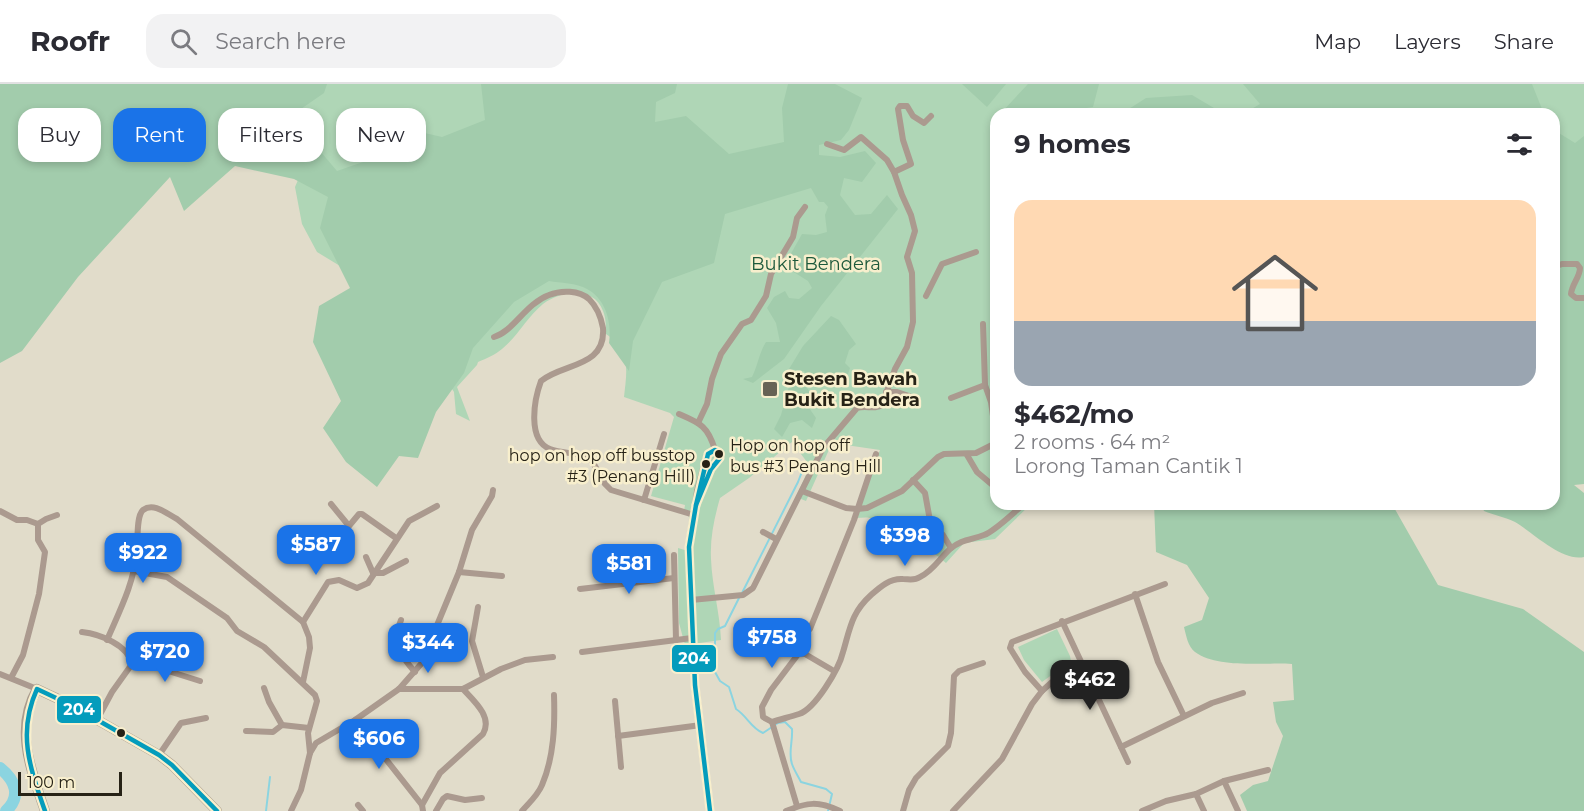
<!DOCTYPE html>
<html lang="en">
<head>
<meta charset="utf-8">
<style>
  :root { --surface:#fff; --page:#f2f2f3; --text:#2b2b33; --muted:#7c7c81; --line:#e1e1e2; --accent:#1a73e8 }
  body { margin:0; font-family:Montserrat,sans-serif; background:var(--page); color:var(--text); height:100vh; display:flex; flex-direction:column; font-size:22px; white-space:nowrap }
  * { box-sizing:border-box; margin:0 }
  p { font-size:20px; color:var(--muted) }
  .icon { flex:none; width:33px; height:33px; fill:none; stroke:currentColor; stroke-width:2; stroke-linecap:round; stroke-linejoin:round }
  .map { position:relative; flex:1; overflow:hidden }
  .sheet { position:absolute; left:990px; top:24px; width:570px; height:402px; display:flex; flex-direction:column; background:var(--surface); border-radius:18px; box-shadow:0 3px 9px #0003 }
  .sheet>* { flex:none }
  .banner { position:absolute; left:18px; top:24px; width:570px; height:54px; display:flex; gap:12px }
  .scale { position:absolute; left:18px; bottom:15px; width:104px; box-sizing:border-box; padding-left:6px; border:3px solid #262216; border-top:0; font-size:16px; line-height:21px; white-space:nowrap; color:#262216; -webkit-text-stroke:4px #f8efcd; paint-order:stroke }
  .price { position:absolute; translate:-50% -51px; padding:0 14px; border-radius:12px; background:var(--accent); color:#fff; font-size:20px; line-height:39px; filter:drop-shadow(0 2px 3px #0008) }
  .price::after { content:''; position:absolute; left:50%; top:36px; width:18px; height:14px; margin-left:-9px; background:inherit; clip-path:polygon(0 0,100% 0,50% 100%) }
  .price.selected { background:#222; color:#fff }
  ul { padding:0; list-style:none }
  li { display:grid; align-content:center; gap:12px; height:318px; padding:0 24px }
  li+li { border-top:2px solid var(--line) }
  li span { display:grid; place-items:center; height:186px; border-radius:18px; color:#555 }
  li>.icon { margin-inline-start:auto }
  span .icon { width:108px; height:108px; fill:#fffc; stroke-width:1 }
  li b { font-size:26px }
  h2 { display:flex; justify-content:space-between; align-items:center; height:72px; padding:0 24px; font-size:26px }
  .pill { padding:0 21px; border-radius:18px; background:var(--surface); box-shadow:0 3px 9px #0003; font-size:21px; line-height:54px }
  .pill.selected { background:var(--accent); color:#fff }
  header { display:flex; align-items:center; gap:36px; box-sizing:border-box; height:84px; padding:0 30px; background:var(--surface); border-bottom:2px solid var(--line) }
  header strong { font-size:28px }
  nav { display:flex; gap:33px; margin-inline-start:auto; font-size:21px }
  .search { width:420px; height:54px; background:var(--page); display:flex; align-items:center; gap:15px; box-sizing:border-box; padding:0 21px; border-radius:18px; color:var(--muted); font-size:22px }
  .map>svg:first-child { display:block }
</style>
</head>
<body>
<header>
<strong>Roofr</strong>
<div class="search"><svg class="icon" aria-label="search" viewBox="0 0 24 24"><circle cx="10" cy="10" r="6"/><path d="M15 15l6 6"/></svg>Search here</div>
<nav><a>Map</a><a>Layers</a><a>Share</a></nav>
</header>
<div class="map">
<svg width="1584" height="727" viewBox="0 0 1584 727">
  <rect width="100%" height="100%" fill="#e1dcca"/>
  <g fill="#afd6b6">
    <path d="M276,0H1584V204L1554,218V30H996V420H1031L995,455L964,459L946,479C931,465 889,440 870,434C866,433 860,434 855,434L880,366L832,359L806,417L796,413L810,382L792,358L749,394L720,414C714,435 710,454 711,475C712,502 720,529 721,556L685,561L679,539L678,464L688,467L689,433L684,427L685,421L651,412L674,333L670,329L624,313C627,286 631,267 606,250C606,242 606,234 603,227C593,201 561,207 543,220C527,233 518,252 502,265C495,271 487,274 478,278L477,281L457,303L470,337L456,330L454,308L443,291L345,185L317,168L302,140L295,103L304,82Z"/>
    <polygon points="1057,545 1070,572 1071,577 1042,598 1024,576 1018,563"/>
  </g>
  <g fill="#a2ccac">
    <path d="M0,0H327L324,9L298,27L304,48L337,87L366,77L387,59L416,47L442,53L485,36L481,0H677L675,9L656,18L655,38L686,32L729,70L784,58L782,24L788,0H835L862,14L849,46L841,56L819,61V71L840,73L865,67L876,79L862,98L844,94L840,111L855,131L871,130L887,111L898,125L821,222L784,275L753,299L743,295L752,293C758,281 759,269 766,258H780L776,239L767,224L774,213L785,207L789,214L799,215L812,204L808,197L784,182L802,150L816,151L827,148L825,131L828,123L824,118H819L811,104L725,130L714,179L662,198L633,257L629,287L609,259C612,239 606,215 587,205C577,199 560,199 549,197L514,218L473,264L464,289L436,328L418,374L399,372L377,403L346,378L323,344L341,317L313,258L319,222L350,204L320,144L328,113L294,95L235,82L184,127L170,93L78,193L22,267L0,279Z"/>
    <polygon points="962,0 1006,0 987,23"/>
    <polygon points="1028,0 1099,0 1093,23 1046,30 1000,30"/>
    <polygon points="1243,0 1532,0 1544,30 1243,30 1260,20"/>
    <polygon points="1192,11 1224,30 1121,30 1146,14"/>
    <path d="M1554,46L1575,59L1584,52V400L1574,401L1584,409V473C1562,478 1532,448 1515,438C1505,433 1494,431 1484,427L1481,420H1554V194L1562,182L1554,174Z"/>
    <polygon points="831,232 839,236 856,260 849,266 845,279 850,284 848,290 832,299 822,295 814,299 804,287 789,285 803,262"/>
    <polygon points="797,294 807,304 812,311 807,321 816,334 812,344 802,336 790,339 782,353 774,345 781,331 790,299"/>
    <path d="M1154,420H1392L1438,501L1523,525L1584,568V727H1247L1240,711L1253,701L1268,697L1283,652L1276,638L1273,618L1294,616L1292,580C1265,578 1218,585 1195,568C1188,563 1186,551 1184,543L1202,536L1209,514L1187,481L1156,468Z"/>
  </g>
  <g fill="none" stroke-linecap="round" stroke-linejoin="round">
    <g stroke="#8bd4e0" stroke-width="2">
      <polyline points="742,509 798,398 803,385"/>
      <path d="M739,514L725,542L718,545L715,549V588L720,597L729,603L736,625C747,632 751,644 763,649L778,639L785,638L792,645C793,657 788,669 792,680C794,686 798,692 801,698L826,705L832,710L828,727"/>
      <polyline points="266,727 270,693"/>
    </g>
    <path stroke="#8bd4e0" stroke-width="12" d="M0,684C15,696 22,712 6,727"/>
    <g stroke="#ab9a8f" stroke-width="6">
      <polyline points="894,88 911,80 903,56 898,25 900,22 907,22 913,32 924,39 931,32"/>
      <path d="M1554,183L1562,180H1577L1580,184C1580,193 1572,200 1571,210L1576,214H1584"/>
      <polyline points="926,212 942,180 976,168"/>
      <polyline points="983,240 985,301 991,318 996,353"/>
      <path d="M494,253C514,247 525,220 549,211C561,206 579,206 589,215C597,223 601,233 603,244C606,284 562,279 541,297C534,316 527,356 550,365C563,370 579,368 591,375L605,400L611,406L694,431"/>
      <polyline points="886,308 897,308 909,312"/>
      <polyline points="951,314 985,301"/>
      <path d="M679,330C700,339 708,342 715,366"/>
      <polyline points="698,339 707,320 712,295 721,270 742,240 751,236 766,212 771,190 793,153 797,134 805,123"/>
      <polyline points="967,371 977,388 996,404"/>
      <polyline points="913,396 925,409 931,442 943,451 951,464"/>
      <polyline points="802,407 846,424 857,425 867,424 902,407 938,373 944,370 976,369 996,359"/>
      <polyline points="644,416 664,350"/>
      <polyline points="331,420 349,442 359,430 362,430 396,454"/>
      <polyline points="0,427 17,436 27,436 38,440"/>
      <polyline points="763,448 776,455"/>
      <polyline points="674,471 676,556"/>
      <polyline points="366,473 373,489 383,489 406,477"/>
      <polyline points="134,487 167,493 227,534 237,547 264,563 315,611 317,617 308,649 310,669"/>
      <polyline points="459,488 502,492"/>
      <polyline points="580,505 674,494"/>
      <polyline points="1135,510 1158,578 1184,632"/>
      <path d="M691,516L743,511L753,504L823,364L857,324C866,321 875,326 882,321L895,285L907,263L913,238L912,189L907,173L915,147L911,131L902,111L894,88L887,76L861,53L844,66L827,60"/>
      <polyline points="478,523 472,557 483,593"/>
      <path d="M401,536C391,559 400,571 415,588"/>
      <polyline points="1062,537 1128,678"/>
      <polyline points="303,538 328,498 339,496 357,504 368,499 409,437 437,422"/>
      <polyline points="810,545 854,436 876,370"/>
      <path d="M82,548C100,550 128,561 132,580L112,608L97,636"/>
      <path d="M107,556C120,526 134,499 137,467C138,457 136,432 143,426C154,418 167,430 177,435L303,538L309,553L310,564L303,598"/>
      <polyline points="582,568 692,554"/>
      <polyline points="132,580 146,580 200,597"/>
      <path d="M834,587L805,570L799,569L771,606L762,623L763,633L772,638C781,635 790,633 799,630C815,625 839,585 843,568C850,545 851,529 871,511C880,503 890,494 903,495C909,495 914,497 920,493C933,487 940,474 950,465C962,455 971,456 984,451C995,447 1014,428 1024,420"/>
      <polyline points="0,590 37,605"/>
      <polyline points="11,594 23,571 39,510 45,468 38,456 38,440 46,435 57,431"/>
      <polyline points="264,604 269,618 282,641"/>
      <polyline points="399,605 463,605 501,585 525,576 553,573"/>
      <polyline points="1042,607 1025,588 1010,564 1012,558 1165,500"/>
      <polyline points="615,617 621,683"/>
      <polyline points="355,636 422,721"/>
      <polyline points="772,638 797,722"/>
      <polyline points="246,647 273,648 282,641 309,644"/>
      <polyline points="618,652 701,641"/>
      <polyline points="1121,663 1212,619 1243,609"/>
      <polyline points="159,671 181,639 206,634"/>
      <polyline points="1224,697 1238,727"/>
      <polyline points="1196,710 1204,727"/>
      <polyline points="358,721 363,727"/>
      <polyline points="291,727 301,706 310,669 316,659 355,636 399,605 421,580 459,488 472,446 492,412 493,406"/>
      <path d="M423,727L422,721L440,689L483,650C493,633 474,617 463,605"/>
      <polyline points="436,727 443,715 447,712 465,716 482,714"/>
      <path d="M522,727C529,719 538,711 542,701C554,673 555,641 554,611"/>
      <path d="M786,727C808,718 818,717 840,727"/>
      <polyline points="903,727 909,706 916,694 948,662 951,649 954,592 959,587 983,579"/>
      <polyline points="953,727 1002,675 1032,620 1042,607 1052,598 1082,581"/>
      <polyline points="1142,727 1166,717 1196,710 1224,697 1268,686"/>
    </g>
    <polyline stroke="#ab9a8f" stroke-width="8" points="696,421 698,407 708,370 715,366 719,368 720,374 711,385 696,421 689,463 695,601 710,727"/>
    <path stroke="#aa9b8d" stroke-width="10" d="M45,727C31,686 14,645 37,605L71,621L159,671L172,681L217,727"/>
    <g stroke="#f8efcd" stroke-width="9">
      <g id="bus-1">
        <polygon points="715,366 719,368 720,374 711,385 696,421 708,370"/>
        <polyline points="696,421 689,463 695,601 710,727"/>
        <path d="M45,727C30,684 17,649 37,605L71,621L159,671L172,681L217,727"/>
      </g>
    </g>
    <use href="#bus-1" stroke="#049cbc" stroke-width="4.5"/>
  </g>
  <rect fill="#676355" stroke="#f8efcd" stroke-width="2" x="762" y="297" width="16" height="16" rx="3"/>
  <g fill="#262216" stroke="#f8efcd" stroke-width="2">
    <circle cx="719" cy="370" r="5"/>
    <circle cx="706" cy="380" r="5"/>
    <circle cx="121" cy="649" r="5"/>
  </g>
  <g text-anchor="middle" stroke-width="5" stroke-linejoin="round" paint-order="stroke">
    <g font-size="16" fill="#262216" stroke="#f8efcd" text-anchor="start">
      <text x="730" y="367">Hop on hop off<tspan x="730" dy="21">bus #3 Penang Hill</tspan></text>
      <text x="695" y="377" text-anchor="end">hop on hop off busstop<tspan x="695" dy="21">#3 (Penang Hill)</tspan></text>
    </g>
    <g font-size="18" fill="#1d593b" stroke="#f8efcd">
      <text x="816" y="186">Bukit Bendera</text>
    </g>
    <g font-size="18" font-weight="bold" fill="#262216" stroke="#f8efcd" text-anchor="start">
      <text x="784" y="301">Stesen Bawah<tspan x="784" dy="21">Bukit Bendera</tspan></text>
    </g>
  </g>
  <g stroke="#f8efcd" stroke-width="2">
    <rect x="671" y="560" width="46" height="29" rx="6" fill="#049cbc"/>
    <rect x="56" y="611" width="46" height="29" rx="6" fill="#049cbc"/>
  </g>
  <g font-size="16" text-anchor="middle" font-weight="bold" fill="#fff">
    <text x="694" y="580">204</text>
    <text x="79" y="631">204</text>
  </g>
</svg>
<div class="scale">100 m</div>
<b class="price" style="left:905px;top:483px">$398</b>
<b class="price" style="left:316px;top:492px">$587</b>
<b class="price" style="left:143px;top:500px">$922</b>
<b class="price" style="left:629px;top:511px">$581</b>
<b class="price" style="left:772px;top:585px">$758</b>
<b class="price" style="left:428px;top:590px">$344</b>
<b class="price" style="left:165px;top:599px">$720</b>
<b class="price selected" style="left:1090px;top:627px">$462</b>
<b class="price" style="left:379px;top:686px">$606</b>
<div class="banner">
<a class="pill">Buy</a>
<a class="pill selected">Rent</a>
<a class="pill">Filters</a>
<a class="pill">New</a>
</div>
<section class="sheet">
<h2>9 homes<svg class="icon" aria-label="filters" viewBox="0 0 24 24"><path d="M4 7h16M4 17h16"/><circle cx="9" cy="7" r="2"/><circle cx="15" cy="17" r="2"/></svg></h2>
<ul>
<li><span style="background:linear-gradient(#ffd9b3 65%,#9aa5b1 0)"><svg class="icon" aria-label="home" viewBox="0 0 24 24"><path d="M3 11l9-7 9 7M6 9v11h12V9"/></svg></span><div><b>$462/mo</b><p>2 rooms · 64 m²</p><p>Lorong Taman Cantik 1</p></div></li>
</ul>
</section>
</div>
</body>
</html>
